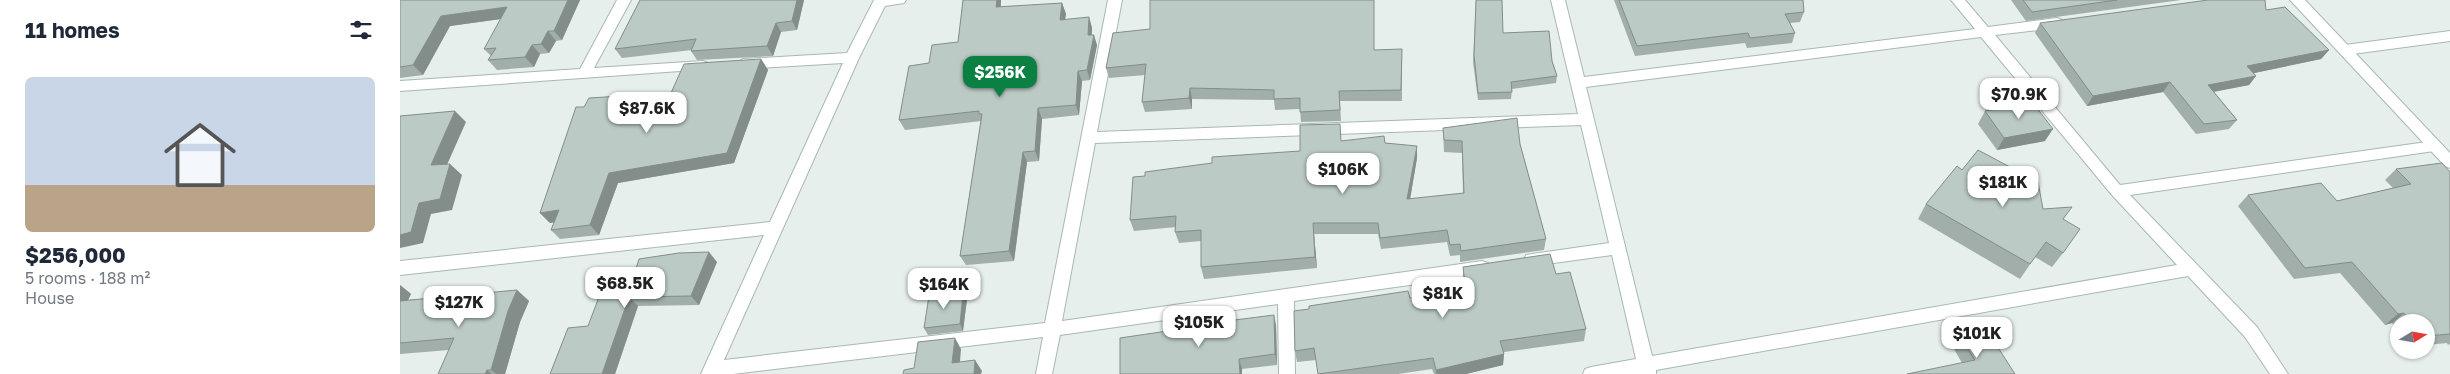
<!DOCTYPE html>
<html lang="en">
<head>
<meta charset="utf-8">
<style>
  :root { --surface:#fff; --page:#f2f2f3; --text:#1f2937; --muted:#747a83; --accent:#0b8043 }
  body { margin:0; font-family:"Golos Text",sans-serif; background:var(--page); color:var(--text); height:100vh; display:flex; flex-direction:column; font-size:19px; white-space:nowrap }
  * { box-sizing:border-box; margin:0 }
  p { font-size:16px; color:var(--muted) }
  .icon { flex:none; width:28px; height:28px; fill:none; stroke:currentColor; stroke-width:2; stroke-linecap:round; stroke-linejoin:round }
  .map { position:relative; flex:1; overflow:hidden }
  .side { display:flex; flex-direction:column; background:var(--surface); width:400px }
  .side>* { flex:none }
  .needle { width:32px; rotate:79deg }
  .controls { position:absolute; left:1990px; top:314px; display:grid; gap:10px }
  .controls a { display:grid; place-items:center; width:45px; height:45px; border-radius:50%; background:var(--surface); box-shadow:0 1px 4px #0004; font-size:25px }
  .price { position:absolute; translate:-50% -42px; padding:0 11px; border-radius:10px; background:#fff; color:#222; font-size:16px; line-height:32px; filter:drop-shadow(0 1px 2px #0008) }
  .price::after { content:''; position:absolute; left:50%; top:30px; width:15px; height:11px; margin-left:-8px; background:inherit; clip-path:polygon(0 0,100% 0,50% 100%) }
  .price.current { background:var(--accent); color:#fff }
  ul { padding:0; list-style:none }
  li { display:grid; align-content:center; gap:10px; height:265px; padding:0 25px }
  li span { display:grid; place-items:center; height:155px; border-radius:8px; color:#555 }
  li>.icon { margin-inline-start:auto }
  span .icon { width:90px; height:90px; fill:#fffc; stroke-width:1 }
  li b { font-size:21px }
  h2 { display:flex; justify-content:space-between; align-items:center; height:60px; padding:0 25px; font-size:21px }
  main { display:flex; flex:1; min-height:0 }
  .map>svg:first-child { display:block }
</style>
</head>
<body>
<main>
<section class="side">
<h2>11 homes<svg class="icon" aria-label="filters" viewBox="0 0 24 24"><path d="M4 7h16M4 17h16"/><circle cx="9" cy="7" r="2"/><circle cx="15" cy="17" r="2"/></svg></h2>
<ul>
<li><span style="background:linear-gradient(#c9d6e8 70%,#b9a48a 0)"><svg class="icon" aria-label="home" viewBox="0 0 24 24"><path d="M3 11l9-7 9 7M6 9v11h12V9"/></svg></span><div><b>$256,000</b><p>5 rooms · 188 m²</p><p>House</p></div></li>
</ul>
</section>
<div class="map">
<svg width="2050" height="374" viewBox="0 0 2050 374">
  <rect width="100%" height="100%" fill="#e6efeb"/>
  <g fill="none" stroke-linecap="round" stroke-linejoin="round">
    <g stroke="#a8b8b2" stroke-width="2">
      <g id="minor">
        <polygon points="217,0 231,0 194,68 303,61 308,63 310,66 308,69 0,91 0,81 180,69"/>
        <path d="M474,0H506L504,3L485,6L459,58L324,360L645,323L708,0H722L697,132L1178,114L1151,0H1165L1184,77L1575,29L1551,0H1565L1588,27L1657,18L1662,20L1664,23L1657,28L1595,35L1720,185L2034,141L2039,142L2041,146L2039,150L2034,151L1730,195L1857,327L1888,374H1870L1845,337L1788,276L1256,370V374H1183L1185,369L1191,367L1236,359L1212,255L1132,266L1126,265L1124,260L1126,255L1132,254L1209,243L1181,125L695,143L662,321L1082,261L1088,263L1090,268L1088,273L1082,275L894,301L895,374H879L878,304L660,335L652,374H636L643,337L333,374H301L364,235L0,275V261L370,222L443,63L343,69L336,64L343,59L447,53ZM1581,37L1712,195L1777,265L1252,356L1186,87Z"/>
        <polygon points="2050,31 2050,41 1945,55 1938,50 1945,45"/>
      </g>
    </g>
    <g stroke="#a8b8b2" stroke-width="2">
      <polygon id="tertiary" points="1890,0 1905,0 2050,153 2050,168 2045,166"/>
    </g>
    <use href="#minor" fill="#fff" fill-rule="evenodd"/>
    <use href="#tertiary" fill="#fff" fill-rule="evenodd"/>
  </g>
  <g fill="#a1aea9">
    <polygon points="0,0 180,0 162,40 156,41 149,53 140,54 134,67 97,70 88,60 91,56 84,49 101,19 50,26 23,75 0,78"/>
    <polygon points="240,0 404,0 397,30 381,32 373,56 297,60 291,51 292,50 222,58 215,49"/>
    <polygon points="563,0 601,0 601,7 662,3 666,14 665,20 689,17 692,28 692,35 697,45 690,80 682,81 679,115 642,119 639,161 627,162 614,261 566,265 560,256 581,121 505,130 499,120 529,63 558,42"/>
    <polygon points="1076,0 1103,33 1152,61 1157,76 1156,83 1112,89 1111,99 1078,100 1073,62"/>
    <polygon points="1214,0 1403,0 1404,12 1400,22 1390,23 1395,33 1392,43 1347,48 1345,43 1235,56"/>
    <polygon points="1611,0 1781,0 1626,21"/>
    <polygon points="1866,10 1929,50 1921,59 1854,73 1856,76 1849,85 1814,92 1837,120 1829,129 1796,134 1763,92 1687,106 1635,33 1640,23"/>
    <polygon points="713,33 974,50 1002,60 1002,101 940,101 941,121 901,122 900,109 875,110 874,100 792,99 792,109 745,112 742,102 745,75 709,78 706,68"/>
    <polygon points="361,59 368,70 334,163 218,183 199,235 160,239 151,230 154,222 150,223 140,213 184,107 271,93"/>
    <polygon points="1585,111 1645,141 1597,150 1578,124"/>
    <polygon points="1043,128 1120,144 1146,239 1144,250 1060,262 1060,255 1050,256 1047,242 981,249 978,234 914,234 917,268 804,279 801,267 801,241 779,243 775,232 776,227 734,231 730,220 745,176 812,163 900,151 985,143 1017,158 1010,199 1063,193 1062,153 1044,152"/>
    <polygon points="1996,169 2050,172 2050,344 2048,345 2047,343 2026,345 2026,322 1999,322 1999,333 1992,323 1985,325 1940,273 1894,279 1838,206 1848,195 1937,201 1993,188 1985,180"/>
    <polygon points="1562,170 1663,219 1663,253 1652,267 1635,257 1620,279 1518,219 1526,204"/>
    <polygon points="317,262 299,305 238,306 215,374 150,374 188,326 233,278"/>
    <polygon points="1063,267 1156,274 1186,329 1184,341 1104,352 1103,365 1066,374 1034,374 1032,369 998,374 918,374 916,360 897,362 895,351 1010,298 1058,289 1058,284 1063,284"/>
    <polygon points="0,285 11,294 8,300 117,290 129,301 120,322 105,374 38,374 49,350 0,354"/>
    <polygon points="567,299 563,331 528,335 524,328"/>
    <polygon points="876,325 877,365 842,369 842,374 720,374"/>
    <polygon points="1561,339 1615,374 1562,363 1554,349"/>
  </g>
  <g fill="#838d89">
    <polygon points="168,0 180,0 162,40 154,31"/>
    <polygon points="397,0 404,0 397,30 392,21"/>
    <polygon points="597,0 601,0 600,17 596,7"/>
    <polygon points="662,3 666,14 663,30 660,20"/>
    <polygon points="107,7 115,17 50,26 23,75 13,65 41,16"/>
    <polygon points="689,17 692,28 691,46 688,35"/>
    <polygon points="376,23 381,32 373,56 367,46"/>
    <polygon points="148,31 156,41 149,53 141,44"/>
    <polygon points="694,35 697,45 690,80 687,70"/>
    <polygon points="132,45 140,54 134,67 125,57"/>
    <polygon points="1929,50 1921,59 1840,76 1847,66"/>
    <polygon points="361,59 368,70 334,163 218,183 199,235 190,225 209,173"/>
    <polygon points="678,71 682,81 679,115 676,105"/>
    <polygon points="1856,76 1849,85 1801,94 1808,85"/>
    <polygon points="1770,82 1763,92 1687,106 1693,96"/>
    <polygon points="790,88 792,99 792,109 789,98"/>
    <polygon points="638,108 642,119 639,161 635,151"/>
    <polygon points="55,111 66,122 42,176 31,165"/>
    <polygon points="1653,129 1645,141 1597,150 1604,138"/>
    <polygon points="1017,146 1017,158 1008,211 1007,199"/>
    <polygon points="623,152 627,162 614,261 609,251"/>
    <polygon points="50,164 62,175 52,210 31,214 23,243 0,248 0,235 19,203"/>
    <polygon points="159,210 168,220 150,223 140,213"/>
    <polygon points="913,223 914,234 917,268 915,257"/>
    <polygon points="309,252 317,262 299,305 291,296"/>
    <polygon points="0,285 11,294 2,312 0,310"/>
    <polygon points="117,290 129,301 120,322 105,374 96,374 91,370 108,311"/>
    <polygon points="563,293 567,299 563,331 560,324"/>
    <polygon points="229,297 238,306 215,374 202,374"/>
    <polygon points="2004,313 1992,323 1985,325 1998,314"/>
    <polygon points="874,315 876,325 877,365 875,354"/>
    <polygon points="555,338 561,349 559,374 552,363"/>
    <polygon points="1104,354 1103,365 1066,374 1036,374 1036,370"/>
    <polygon points="839,359 842,369 842,374 840,374"/>
    <polygon points="575,360 582,371 581,374 574,374"/>
    <polygon points="87,370 92,374 85,374"/>
  </g>
  <g fill="#bbcac4" stroke="#838d89">
    <polygon points="0,0 168,0 154,31 148,31 141,44 132,45 125,57 88,60 96,48 84,49 107,7 41,16 13,65 0,67"/>
    <polygon points="240,0 397,0 392,21 376,23 367,46 291,51 296,39 215,49"/>
    <polygon points="563,0 597,0 596,7 662,3 660,20 689,17 688,35 694,35 687,70 678,71 676,105 638,108 635,151 623,152 609,251 560,256 582,114 579,114 579,111 499,120 509,66 529,63 532,45 558,42"/>
    <polygon points="750,0 974,0 974,50 1002,49 1001,90 939,91 940,110 900,112 900,98 874,99 874,90 790,88 789,98 742,102 746,64 706,68 713,33 750,29"/>
    <polygon points="1076,0 1102,0 1103,33 1149,31 1152,61 1157,76 1111,82 1112,92 1078,93 1074,55"/>
    <polygon points="1219,0 1403,0 1404,12 1385,14 1395,33 1350,38 1348,33 1237,46"/>
    <polygon points="1623,0 1717,0 1632,12"/>
    <polygon points="1808,0 1865,0 1866,10 1885,7 1929,50 1847,66 1856,76 1808,85 1837,120 1804,124 1770,82 1693,96 1640,23"/>
    <polygon points="361,59 327,153 209,173 190,225 151,230 159,210 140,213 176,107 184,107 189,98 271,93 284,64"/>
    <polygon points="1633,103 1653,129 1604,138 1585,111"/>
    <polygon points="55,111 31,165 50,164 40,199 19,203 11,232 0,235 0,116"/>
    <polygon points="1117,118 1120,144 1146,239 1061,251 1060,244 1050,245 1047,230 980,238 978,223 913,223 915,257 801,267 801,230 775,232 776,216 730,220 733,177 745,176 745,172 812,163 812,157 900,151 900,125 940,124 941,141 984,136 985,143 1017,146 1007,199 1064,193 1062,141 1044,140 1043,128"/>
    <polygon points="1578,150 1638,182 1643,209 1672,207 1663,219 1680,229 1663,253 1646,242 1630,264 1526,204 1557,166 1562,170"/>
    <polygon points="2042,163 2050,172 2050,334 2026,336 2026,322 2011,322 2004,313 1998,314 1952,262 1905,268 1848,195 1921,183 1937,201 2011,184 1996,169"/>
    <polygon points="309,252 291,296 229,297 202,374 150,374 168,328 188,326 205,281 233,278 239,259 279,253"/>
    <polygon points="1150,254 1156,274 1170,272 1186,329 1100,341 1104,354 1036,370 1033,358 918,374 914,348 895,351 894,311 909,309 909,306 1008,291 1010,298 1059,289 1058,284 1065,283 1063,267"/>
    <polygon points="117,290 108,311 91,370 87,370 85,374 38,374 54,338 0,343 0,301"/>
    <polygon points="563,293 560,324 524,328 529,296"/>
    <polygon points="874,315 875,354 839,359 840,374 720,374 720,338 781,329 780,327"/>
    <polygon points="1588,332 1615,374 1507,374 1575,360 1561,339"/>
    <polygon points="555,338 552,363 575,360 574,374 503,374 504,370 514,368 518,342"/>
  </g>
</svg>
<div class="controls">
<a><svg class="needle" viewBox="-14 -14 28 28"><path d="M0-13l5 13h-10z" fill="#e53935"/><path d="M0 13l5-13h-10z" fill="#747a83"/></svg></a>
</div>
<b class="price current" style="left:600px;top:98px">$256K</b>
<b class="price" style="left:1619px;top:120px">$70.9K</b>
<b class="price" style="left:247px;top:134px">$87.6K</b>
<b class="price" style="left:943px;top:195px">$106K</b>
<b class="price" style="left:1603px;top:208px">$181K</b>
<b class="price" style="left:225px;top:309px">$68.5K</b>
<b class="price" style="left:544px;top:310px">$164K</b>
<b class="price" style="left:1043px;top:319px">$81K</b>
<b class="price" style="left:59px;top:328px">$127K</b>
<b class="price" style="left:799px;top:348px">$105K</b>
<b class="price" style="left:1577px;top:359px">$101K</b>
</div>
</main>
</body>
</html>
